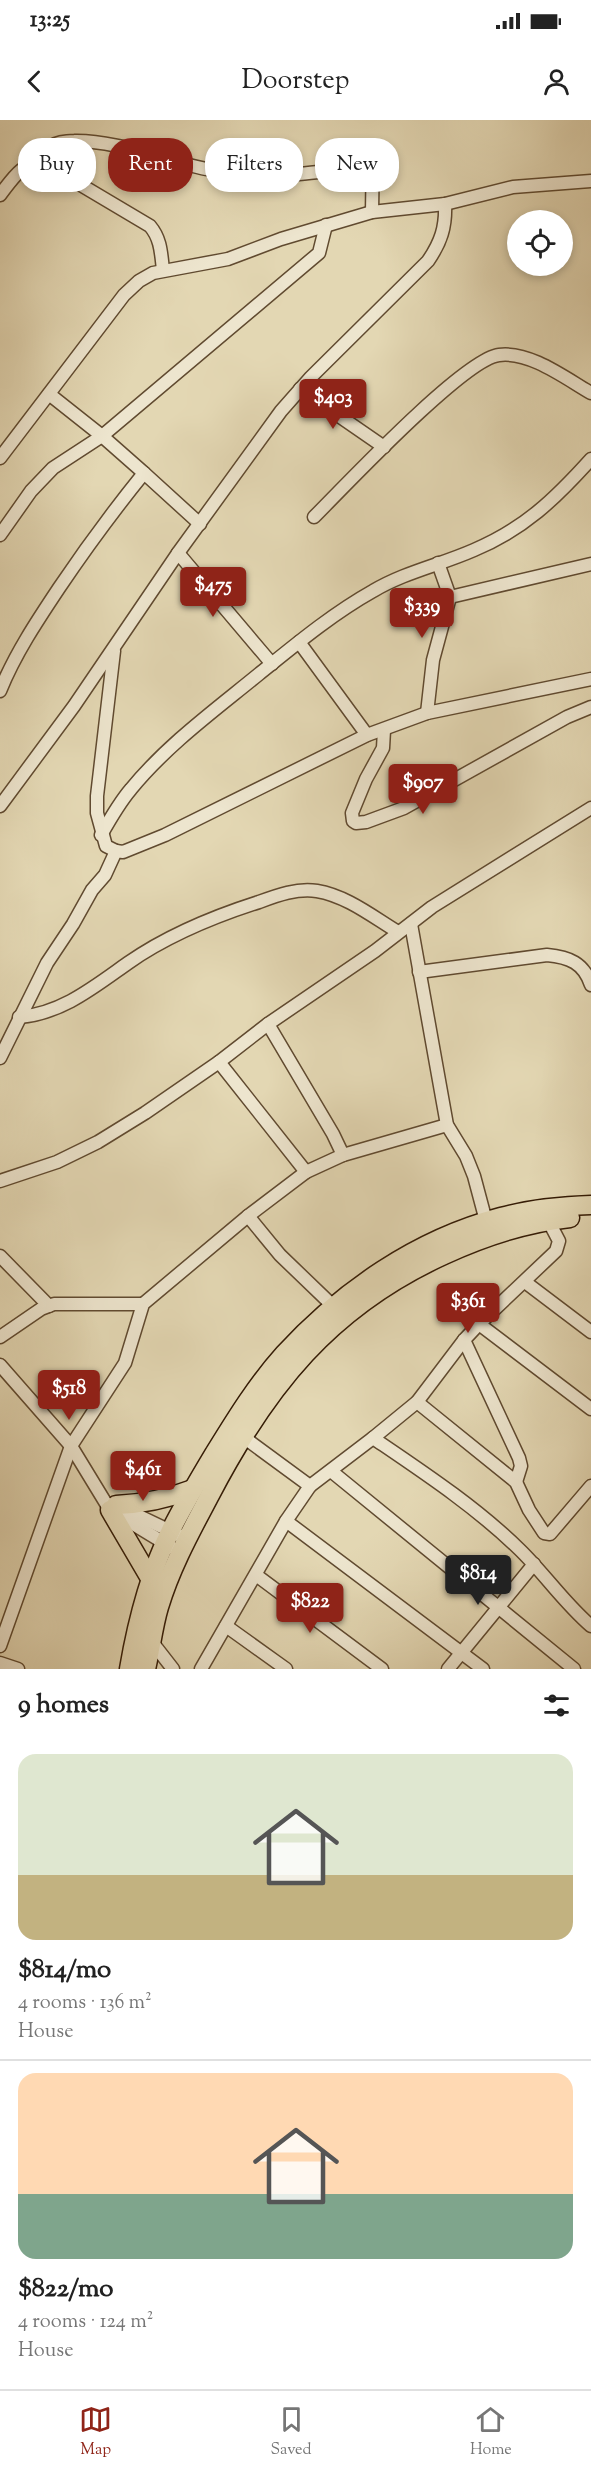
<!DOCTYPE html>
<html lang="en">
<head>
<meta charset="utf-8">
<style>
  :root { --surface:#fff; --page:#f2f2f2; --text:#222; --muted:#767676; --line:#e0e0e0; --accent:#8f2418 }
  body { margin:0; font-family:"Sorts Mill Goudy",serif; background:var(--page); color:var(--text); height:100vh; display:flex; flex-direction:column; font-size:22px; white-space:nowrap }
  * { box-sizing:border-box; margin:0 }
  p { font-size:20px; color:var(--muted) }
  .icon { flex:none; width:33px; height:33px; fill:none; stroke:currentColor; stroke-width:2; stroke-linecap:round; stroke-linejoin:round }
  .map { position:relative; height:1549px; overflow:hidden }
  .sheet { display:flex; flex-direction:column; background:var(--surface); flex:1 }
  .sheet>* { flex:none }
  .top-card { position:absolute; left:18px; top:18px; width:555px; height:54px; display:flex; gap:12px }
  .buttons { position:absolute; left:507px; top:90px; display:grid; gap:12px }
  .buttons a { display:grid; place-items:center; width:66px; height:66px; border-radius:50%; background:var(--surface); box-shadow:0 3px 9px #0003; font-size:30px }
  .price { position:absolute; translate:-50% -51px; padding:0 14px; border-radius:6px; background:var(--accent); color:#fff; font-size:20px; line-height:39px; filter:drop-shadow(0 2px 3px #0008) }
  .price::after { content:''; position:absolute; left:50%; top:36px; width:18px; height:14px; margin-left:-9px; background:inherit; clip-path:polygon(0 0,100% 0,50% 100%) }
  .price.selected { background:#222; color:#fff }
  ul { padding:0; list-style:none }
  li { display:grid; align-content:center; gap:12px; height:318px; padding:0 18px }
  li+li { border-top:2px solid var(--line) }
  li span { display:grid; place-items:center; height:186px; border-radius:18px; color:#555 }
  li>.icon { margin-inline-start:auto }
  span .icon { width:108px; height:108px; fill:#fffc; stroke-width:1 }
  li b { font-size:26px }
  h2 { display:flex; justify-content:space-between; align-items:center; height:72px; padding:0 18px; font-size:26px }
  .pill { padding:0 21px; border-radius:24px; background:var(--surface); box-shadow:0 3px 9px #0003; font-size:21px; line-height:54px }
  .pill.selected { background:var(--accent); color:#fff }
  .status { display:flex; justify-content:space-between; align-items:center; height:42px; padding:0 30px; background:var(--surface); direction:ltr }
  .status svg { height:16px; fill:currentColor }
  header { display:flex; justify-content:space-between; align-items:center; height:78px; padding:0 18px; background:var(--surface); font-size:27px; font-weight:600 }
  .tabs { display:flex; justify-content:space-around; align-items:center; height:84px; border-top:2px solid var(--line); background:var(--surface); font-size:16px; color:var(--muted) }
  .tabs a { display:grid; justify-items:center; gap:3px }
  .tabs .selected { color:var(--accent) }
  .map>svg:first-child { display:block }
</style>
</head>
<body>
<div class="status"><b>13:25</b><svg viewBox="0 0 49 12"><path d="M0 12V9h3v3zM5 12V6h3v6zM10 12V3h3v9zM15 12V0h3v12zM26 1h20v11H26zM47 4h2v5h-2z"/></svg></div>
<header><svg class="icon" aria-label="back" viewBox="0 0 24 24"><path d="M15 5l-7 7 7 7"/></svg>Doorstep<svg class="icon" aria-label="person" viewBox="0 0 24 24"><circle cx="12" cy="8" r="4"/><path d="M4 21q1-7 8-7t8 7"/></svg></header>
<div class="map">
<svg width="591" height="1549" viewBox="0 0 591 1549">
  <rect width="100%" height="100%" fill="#e3d7b3"/>
  <filter id="stains"><feTurbulence type="fractalNoise" baseFrequency=".00333" numOctaves="4"/><feColorMatrix values="0 0 0 0 .2 0 0 0 0 .09 0 0 0 0 .02 0 0 0 .5 -.17"/></filter>
  <radialGradient id="worn" r=".72"><stop offset=".6" stop-color="#630" stop-opacity="0"/><stop offset="1" stop-color="#630" stop-opacity=".3"/></radialGradient>
  <g fill="none" stroke-linecap="round" stroke-linejoin="round">
    <g stroke="#604a30" stroke-width="15">
      <g id="street">
        <path d="M37,42C44,26 57,21 74,21C119,20 168,43 212,50C240,54 271,56 299,54C323,52 347,48 372,47"/>
        <path d="M0,75C11,61 23,40 44,43L150,106C161,119 161,133 163,150"/>
        <polyline points="372,92 373,30"/>
        <polyline points="300,269 384,327"/>
        <polyline points="0,338 124,175 139,161 153,153 228,139 281,119 372,92 445,84 513,67 591,61"/>
        <polyline points="144,353 200,404"/>
        <path d="M314,397C344,367 464,239 499,235C530,231 565,258 591,273"/>
        <polyline points="0,415 31,371 53,348 102,316 319,133 326,105"/>
        <polyline points="178,433 272,544"/>
        <polyline points="450,477 591,444"/>
        <polyline points="299,522 367,615"/>
        <polyline points="114,531 97,676 97,693 106,726 116,731"/>
        <path d="M0,571C15,534 37,501 59,468C86,428 114,390 144,353L102,316L49,274"/>
        <polyline points="427,593 433,540 450,477 438,443"/>
        <polyline points="384,610 383,628 366,659 352,693 353,701 356,703 366,702 404,688 567,597 591,587"/>
        <path d="M0,686L74,586L178,433L281,291L311,257L428,141C441,122 446,107 445,84"/>
        <path d="M101,715C110,699 119,683 131,669C167,625 215,590 259,554C295,525 332,494 373,471C405,452 440,445 474,430C524,409 555,379 591,339"/>
        <polyline points="411,804 447,1005 466,1036 474,1056 486,1101"/>
        <path d="M419,852L547,835C569,837 584,843 591,865"/>
        <path d="M19,897C61,894 94,867 128,843C168,815 212,797 259,782C278,775 297,768 317,771C347,776 373,797 398,812"/>
        <polyline points="268,904 333,1014 343,1035"/>
        <polyline points="0,938 47,843 73,804 92,770 105,755 116,731 123,732 165,715 367,615 427,593 591,559"/>
        <polyline points="219,942 306,1052"/>
        <polyline points="0,1061 57,1042 98,1022 145,993 219,942 268,904 375,831 432,787 591,688"/>
        <polyline points="248,1096 280,1135 333,1186"/>
        <polyline points="548,1100 559,1121 556,1131 479,1204 591,1289"/>
        <polyline points="0,1136 49,1186"/>
        <polyline points="525,1162 591,1212"/>
        <polyline points="0,1217 41,1189 54,1184 143,1184"/>
        <polyline points="464,1220 519,1338 521,1346 516,1362"/>
        <polyline points="0,1245 71,1326 110,1390 171,1427"/>
        <polyline points="417,1282 516,1362 529,1390 544,1413 550,1414 591,1366"/>
        <polyline points="373,1318 417,1282 464,1220 479,1204"/>
        <polyline points="331,1351 574,1549"/>
        <path d="M310,1366L373,1318C423,1352 476,1387 519,1429C544,1453 564,1483 591,1506"/>
        <polyline points="118,1386 187,1419"/>
        <polyline points="286,1401 483,1549"/>
        <polyline points="256,1455 382,1549"/>
        <polyline points="226,1506 286,1549"/>
        <polyline points="152,1522 173,1549"/>
        <polyline points="0,1526 71,1326 125,1243 143,1184 248,1096 306,1052 343,1035 447,1005"/>
        <polyline points="0,1543 18,1549"/>
        <polyline points="201,1549 286,1401 310,1366 242,1316"/>
        <polyline points="448,1549 534,1444"/>
      </g>
    </g>
    <g stroke="#341b05" stroke-width="21">
      <g id="primary">
        <path d="M116,1385C144,1384 167,1379 193,1369"/>
        <polyline points="110,1390 151,1460"/>
        <path d="M129,1549C137,1502 150,1452 171,1410C184,1384 199,1359 214,1334C235,1300 257,1264 284,1234C342,1171 417,1119 501,1097C530,1089 561,1086 591,1085"/>
        <path d="M146,1549C151,1528 153,1507 159,1487C171,1447 191,1411 210,1375C267,1266 330,1187 444,1135C485,1116 524,1103 570,1098"/>
      </g>
    </g>
    <use href="#street" stroke="#ede5ce" stroke-width="12"/>
    <use href="#primary" stroke="#e3d7b3" stroke-width="18"/>
  </g>
  <rect width="100%" height="100%" filter="url(#stains)"/>
  <rect width="100%" height="100%" fill="url(#worn)"/>
</svg>
<div class="buttons">
<a><svg class="icon" aria-label="locate" viewBox="0 0 24 24"><circle cx="12" cy="12" r="6"/><path d="M12 2v4M12 18v4M2 12h4M18 12h4"/></svg></a>
</div>
<b class="price" style="left:333px;top:310px">$403</b>
<b class="price" style="left:213px;top:498px">$475</b>
<b class="price" style="left:422px;top:519px">$339</b>
<b class="price" style="left:423px;top:695px">$907</b>
<b class="price" style="left:468px;top:1214px">$361</b>
<b class="price" style="left:69px;top:1301px">$518</b>
<b class="price" style="left:143px;top:1382px">$461</b>
<b class="price selected" style="left:478px;top:1486px">$814</b>
<b class="price" style="left:310px;top:1514px">$822</b>
<div class="top-card">
<a class="pill">Buy</a>
<a class="pill selected">Rent</a>
<a class="pill">Filters</a>
<a class="pill">New</a>
</div>
</div>
<section class="sheet">
<h2>9 homes<svg class="icon" aria-label="filters" viewBox="0 0 24 24"><path d="M4 7h16M4 17h16"/><circle cx="9" cy="7" r="2"/><circle cx="15" cy="17" r="2"/></svg></h2>
<ul>
<li><span style="background:linear-gradient(#dfe7d0 65%,#c2b280 0)"><svg class="icon" aria-label="home" viewBox="0 0 24 24"><path d="M3 11l9-7 9 7M6 9v11h12V9"/></svg></span><div><b>$814/mo</b><p>4 rooms · 136 m²</p><p>House</p></div></li>
<li><span style="background:linear-gradient(#ffd9b3 65%,#7fa58c 0)"><svg class="icon" aria-label="home" viewBox="0 0 24 24"><path d="M3 11l9-7 9 7M6 9v11h12V9"/></svg></span><div><b>$822/mo</b><p>4 rooms · 124 m²</p><p>House</p></div></li>
</ul>
</section>
<nav class="tabs">
<a class="selected"><svg class="icon" aria-label="map" viewBox="0 0 24 24"><path d="M3 6l6-2 6 2 6-2v14l-6 2-6-2-6 2zM9 4v14M15 6v14"/></svg>Map</a>
<a><svg class="icon" aria-label="saved" viewBox="0 0 24 24"><path d="M7 4h10v16l-5-4-5 4z"/></svg>Saved</a>
<a><svg class="icon" aria-label="home" viewBox="0 0 24 24"><path d="M3 11l9-7 9 7M6 9v11h12V9"/></svg>Home</a>
</nav>
</body>
</html>
